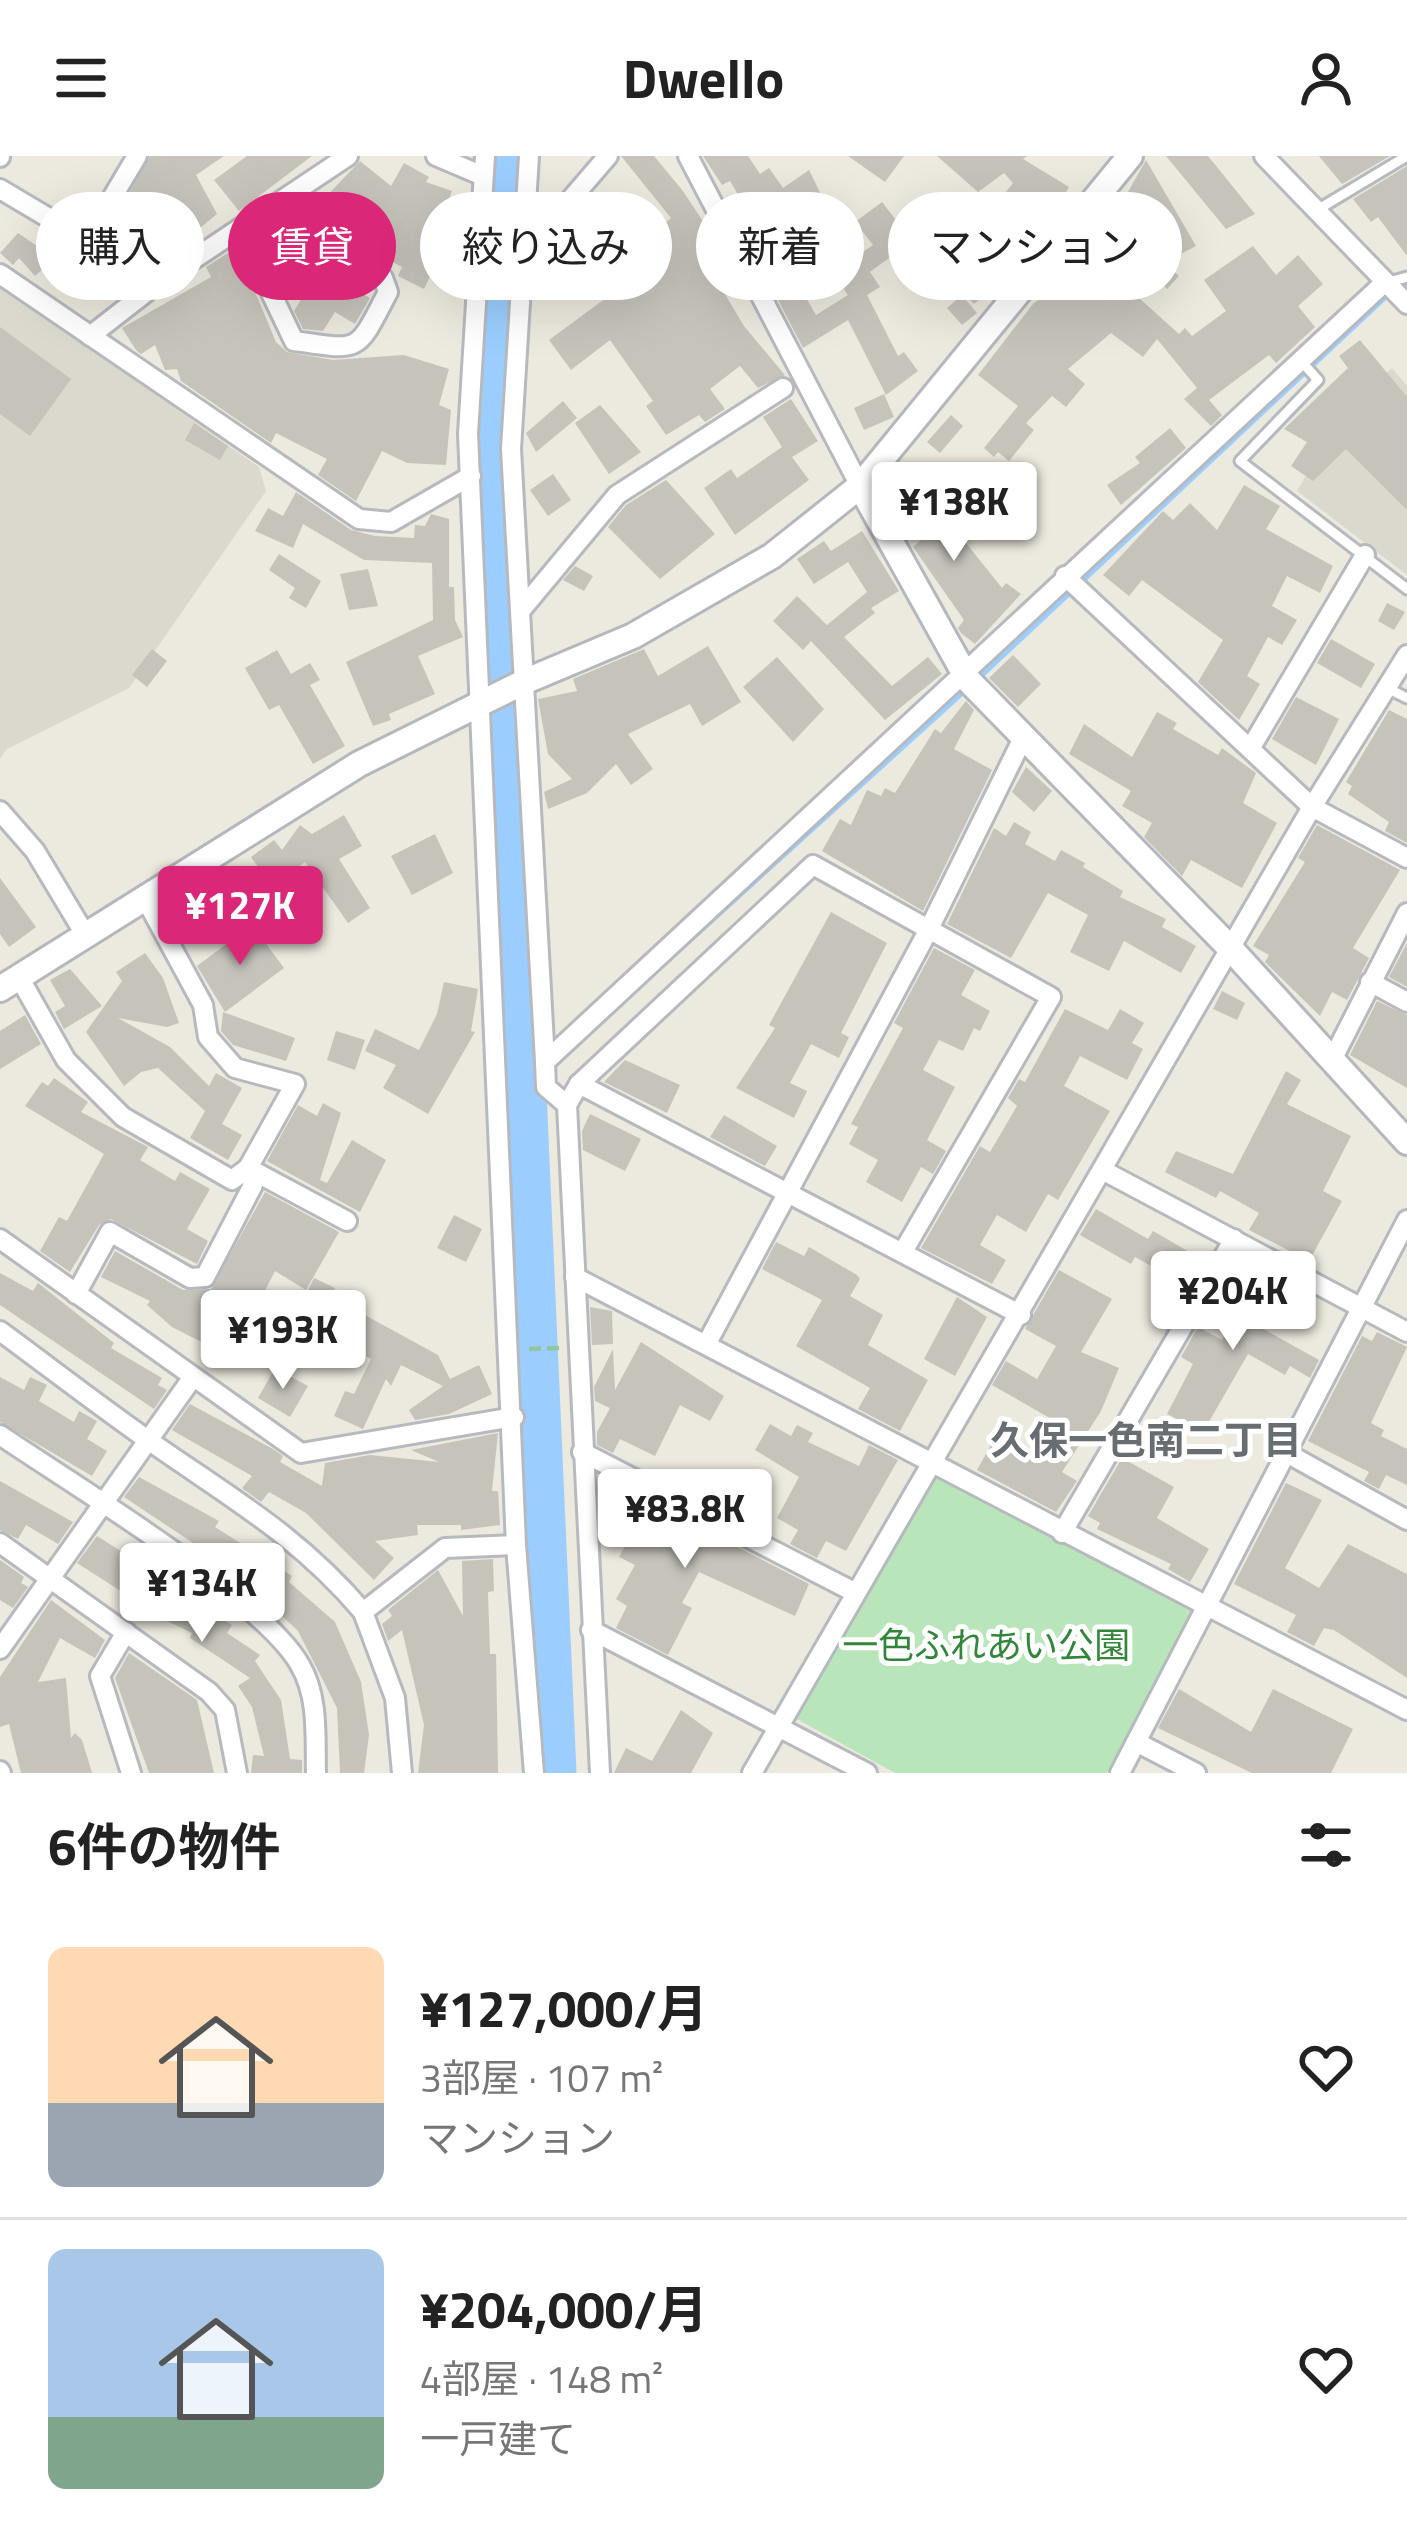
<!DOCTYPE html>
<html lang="ja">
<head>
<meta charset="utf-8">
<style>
  :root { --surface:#fff; --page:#f2f2f2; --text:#222; --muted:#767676; --line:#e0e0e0; --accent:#db2777 }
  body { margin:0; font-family:"Titillium Web","Noto Sans JP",sans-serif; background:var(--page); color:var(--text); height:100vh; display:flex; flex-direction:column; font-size:45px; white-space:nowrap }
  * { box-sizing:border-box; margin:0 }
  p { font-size:39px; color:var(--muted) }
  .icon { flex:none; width:66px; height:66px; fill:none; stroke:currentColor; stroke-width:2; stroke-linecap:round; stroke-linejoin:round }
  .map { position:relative; height:1617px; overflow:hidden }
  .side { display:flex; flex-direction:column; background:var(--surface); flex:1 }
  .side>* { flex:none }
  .guide { position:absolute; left:36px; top:36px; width:1335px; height:108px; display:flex; gap:24px }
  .price { position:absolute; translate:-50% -102px; padding:0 27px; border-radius:12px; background:#fff; color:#222; font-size:39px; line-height:78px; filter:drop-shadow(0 3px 6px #0008) }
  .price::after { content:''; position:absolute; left:50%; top:72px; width:36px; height:27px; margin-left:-18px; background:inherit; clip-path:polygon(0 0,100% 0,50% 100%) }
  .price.active { background:var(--accent); color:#fff }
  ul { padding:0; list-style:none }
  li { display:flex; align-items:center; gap:36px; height:300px; padding:0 48px }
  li+li { border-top:3px solid var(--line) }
  li span { display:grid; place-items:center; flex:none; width:336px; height:240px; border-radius:18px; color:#555 }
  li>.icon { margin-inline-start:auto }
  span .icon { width:144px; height:144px; fill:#fffc; stroke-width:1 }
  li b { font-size:51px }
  h2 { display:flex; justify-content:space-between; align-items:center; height:144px; padding:0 48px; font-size:51px }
  .pill { padding:0 42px; border-radius:54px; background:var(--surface); box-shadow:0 12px 48px #0002; font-size:42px; line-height:108px }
  .pill.active { background:var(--accent); color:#fff }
  header { display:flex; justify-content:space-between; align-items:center; height:156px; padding:0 48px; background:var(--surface); font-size:54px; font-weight:700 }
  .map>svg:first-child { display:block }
</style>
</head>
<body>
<header><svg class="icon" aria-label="menu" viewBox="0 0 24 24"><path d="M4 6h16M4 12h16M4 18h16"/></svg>Dwello<svg class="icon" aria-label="person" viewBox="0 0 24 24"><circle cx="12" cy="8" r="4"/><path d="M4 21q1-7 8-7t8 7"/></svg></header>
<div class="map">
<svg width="1407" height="1617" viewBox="0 0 1407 1617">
  <rect width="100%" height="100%" fill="#ece9de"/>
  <g fill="#dbd8cd">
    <polygon points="0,130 259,311 266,335 129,532 7,593 0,603"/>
    <polygon points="1392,212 1407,230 1407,419 1297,335 1329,279 1361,238"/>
  </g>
  <polygon fill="#b9e5bb" points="936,1317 1195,1455 1107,1617 895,1617 797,1563"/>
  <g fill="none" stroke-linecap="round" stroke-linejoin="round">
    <g stroke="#9bceff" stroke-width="6">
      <polyline points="976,524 1387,139 1407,131"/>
      <polyline points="661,810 966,533"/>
      <polyline points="526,939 542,922"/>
    </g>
    <polyline stroke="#9bceff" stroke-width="39" points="515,0 497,256 557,1617"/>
  </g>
  <g fill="#c6c3bb">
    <polygon points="150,0 224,0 196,19 217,58 158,106 132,72 115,63"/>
    <polygon points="247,0 312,0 239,55 214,24"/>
    <polygon points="621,0 654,0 683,35 723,96 707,108 744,170 785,219 758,232 740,210 710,233 725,253 705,266 699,259 666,279 646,250 653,245 610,184 571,214 549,184 606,142 580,120 616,77 636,94 671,62"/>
    <polygon points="703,0 748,0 760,18 769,12 783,32 809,14 837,71 808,90 819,108 795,123 816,159 848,139 832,117 873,89 855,66 882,46 912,85 870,116 880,131 867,139 898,200 904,196 918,215 886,239 848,164 803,192 763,115 778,106 730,25 722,29"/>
    <polygon points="848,0 904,0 885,26"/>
    <polygon points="937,0 1027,0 1023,3 1069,31 1053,58 1034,47 998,90 1017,111 974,148 934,109 956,87 961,92 1013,27 1004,17 978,36"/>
    <polygon points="1166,0 1208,0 1255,58 1226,73"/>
    <polygon points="1319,0 1390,0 1342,28"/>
    <polygon points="1146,4 1196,90 1164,107 1179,120 1167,133 1124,86 1130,80 1107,54 1128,36"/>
    <polygon points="360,5 391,30 404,7 429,21 426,26 452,35 436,79 447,85 424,133 398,120 402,111 347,81 321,46"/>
    <polygon points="1407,10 1407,100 1378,61 1371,66 1353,43"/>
    <polygon points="285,58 292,69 299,63 311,78 292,69 282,91 314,110 293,121 260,81 269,84 262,74"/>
    <polygon points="18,77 55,102 35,120 19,102 13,109 0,97"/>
    <polygon points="1080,89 1123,137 1128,132 1179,178 1185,172 1192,180 1226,155 1204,124 1253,90 1276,119 1298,99 1323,128 1298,150 1315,171 1276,207 1269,199 1209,244 1222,259 1211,270 1184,243 1197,232 1157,183 1143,201 1111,177 1068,213 1085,228 1066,251 1052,240 1026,267 1034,274 1009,305 998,296 994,301 984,292 1018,250 978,219 1033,148 1079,112 1068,102"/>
    <polygon points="231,95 248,119 276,186 287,196 333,204 404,199 449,213 439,249 451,254 446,309 407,307 382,295 356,345 318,319 327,303 276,277 271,287 181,225 177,213 165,214 155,189 141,198 136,194 122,172 211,121 206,111"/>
    <polygon points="319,114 339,140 351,131 370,142 355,168 335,156 323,175 303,173 294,155"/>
    <polygon points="962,139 977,157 962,169 947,152"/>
    <polygon points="0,171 71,223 30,280 0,258"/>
    <polygon points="1360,184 1407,241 1407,354 1346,293 1313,325 1291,310 1307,286 1284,273 1348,212 1339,200"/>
    <polygon points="884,238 894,261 864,274 854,252"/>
    <polygon points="791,243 818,285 792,301 809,324 735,379 704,332 731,313 737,322 782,291 763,261"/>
    <polygon points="563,245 577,262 536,296 526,277"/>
    <polygon points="600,249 641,296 609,318 575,267"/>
    <polygon points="951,259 963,270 940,297 927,286"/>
    <polygon points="194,267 228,290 220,304 185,284"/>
    <polygon points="1170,272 1186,292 1121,349 1107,329 1140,307 1135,301"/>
    <polygon points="553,318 571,344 548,360 530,334"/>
    <polygon points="900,319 918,335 922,332 1002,432 1006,427 1021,438 975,488 961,477 958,472 964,464 913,391 926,379 885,335"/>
    <polygon points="666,324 715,378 660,423 608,371 626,349"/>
    <polygon points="1244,329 1280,350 1266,373 1333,410 1320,437 1287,420 1272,450 1297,464 1282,489 1268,481 1247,520 1260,528 1239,564 1198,526 1223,484 1142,424 1129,440 1103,419 1163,355 1173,364 1190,347 1217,374"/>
    <polygon points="296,336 351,374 375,380 414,382 415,369 425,370 431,358 449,363 449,431 454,431 455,464 463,481 418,500 435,538 389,558 391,564 373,570 346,506 433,464 432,407 364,404 303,368 293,392 255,375 268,352 283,360"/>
    <polygon points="862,375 899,435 871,452 875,457 844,481 892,530 928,501 942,518 885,564 811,485 803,494 773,465 797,440 827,469 867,436 848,406 814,428 797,403 824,385 831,395"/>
    <polygon points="279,398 321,425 306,452 289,442 295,432 269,414"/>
    <polygon points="575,410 593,420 584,435 563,424"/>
    <polygon points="368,413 378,450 349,454 340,418"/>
    <polygon points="1387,447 1405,456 1394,474 1378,465"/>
    <polygon points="1331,483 1375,508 1361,532 1317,507"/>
    <polygon points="708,490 741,546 702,570 690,548 628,578 653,613 631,629 616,608 587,637 548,653 544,636 572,623 548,598 538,543 577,535 573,523 644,493 658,520"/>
    <polygon points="152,493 167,505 147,531 132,519"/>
    <polygon points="277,494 291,518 310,507 320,524 310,529 345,590 313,608 279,549 269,554 245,512"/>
    <polygon points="1013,499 1041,528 1018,551 989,522"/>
    <polygon points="777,501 824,553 793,586 743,531"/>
    <polygon points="1296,541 1339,563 1316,609 1272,583"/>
    <polygon points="966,545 974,554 954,593 992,614 923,755 822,695 840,663 851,669 867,634 881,640 885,632 895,637 935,573 941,577"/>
    <polygon points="1389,554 1407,563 1407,687 1385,675 1389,666 1348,638 1352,630 1346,626"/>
    <polygon points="1157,556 1177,567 1173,573 1218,599 1222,592 1256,617 1243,647 1277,667 1242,732 1191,704 1182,720 1144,681 1152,667 1122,650 1131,635 1069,598 1084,568 1132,601"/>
    <polygon points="1026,611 1052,635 1034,656 1012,636"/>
    <polygon points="344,659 362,690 339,703 370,752 348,767 305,706 263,737 250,719 259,712 251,701 274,684 282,694 300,669 312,678"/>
    <polygon points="1014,666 1031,676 1025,688 1055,705 1061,694 1085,707 1083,711 1123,735 1120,741 1166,763 1162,771 1196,790 1181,817 1124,785 1109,815 1070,796 1088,759 1048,737 1011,802 947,768 994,672 1006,680"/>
    <polygon points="1317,669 1400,714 1353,792 1369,802 1347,844 1332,836 1320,860 1265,806 1269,799 1253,790 1305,706 1298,702"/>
    <polygon points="435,678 453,717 412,739 391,700"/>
    <polygon points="0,722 36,771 9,791 0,778"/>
    <polygon points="831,756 887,787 841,877 849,881 839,902 811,888 790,927 807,935 794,962 736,932 775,872 769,869"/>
    <polygon points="252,769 284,812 225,856 197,810"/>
    <polygon points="1407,787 1407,831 1389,821"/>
    <polygon points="934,792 975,814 961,839 990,855 980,875 974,872 963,895 939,884 923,914 955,931 927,984 946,995 933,1018 921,1011 902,1046 866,1026 878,1004 849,988 858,971 851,968 903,872 894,867"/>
    <polygon points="145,797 163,822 179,867 167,871 118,862 170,891 209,930 216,917 242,932 222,968 242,979 228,1004 190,982 205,955 158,912 141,916 124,930 86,876 122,825 116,816"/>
    <polygon points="70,813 102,850 64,873 55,856 65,850 50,824"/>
    <polygon points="444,826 478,833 471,875 475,876 428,958 383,932 396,909 365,895 375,873 419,894 437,858"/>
    <polygon points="1222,835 1245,847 1237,864 1213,853"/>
    <polygon points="1377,845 1407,859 1407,932 1350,899"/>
    <polygon points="1065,853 1108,874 1120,853 1144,867 1132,887 1143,893 1127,924 1080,900 1064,930 1110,955 1058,1044 1048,1038 1026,1076 997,1059 980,1089 1006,1104 992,1128 921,1092 980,990 990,996 1017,950 1008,942 1019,923 1025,926"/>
    <polygon points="223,856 295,882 286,905 233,889 221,875"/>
    <polygon points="25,859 41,888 0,913 0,875"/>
    <polygon points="336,875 365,884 355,914 327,904"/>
    <polygon points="625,904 680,929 667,957 604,926"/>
    <polygon points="1286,915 1301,924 1287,948 1351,980 1323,1035 1342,1045 1309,1105 1249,1074 1259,1057 1220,1035 1216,1042 1165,1016 1176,995 1233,1018"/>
    <polygon points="54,922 88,946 81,956 148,991 140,1004 175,1025 180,1016 210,1033 187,1073 208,1085 197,1108 111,1063 99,1069 70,1116 40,1095 59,1061 67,1065 104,998 25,950 42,926 48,930"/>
    <polygon points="323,947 341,957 320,1024 327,1027 352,984 386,1004 360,1056 267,1005 298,949 317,960"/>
    <polygon points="590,958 641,983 625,1015 583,994 582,975"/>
    <polygon points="724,959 777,990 765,1010 710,981"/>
    <polygon points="265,1036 339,1076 306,1134 275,1115 231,1201 172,1171 147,1149 150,1145 101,1121 115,1095 183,1134 211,1133"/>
    <polygon points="1096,1053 1148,1083 1153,1075 1205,1105 1190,1132 1135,1101 1131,1108 1080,1079"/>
    <polygon points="454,1059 482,1073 466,1106 437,1092"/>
    <polygon points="776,1086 804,1100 809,1091 857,1119 860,1123 850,1140 883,1159 868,1189 928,1224 900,1275 858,1253 870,1232 796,1190 822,1144 762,1113"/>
    <polygon points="1059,1114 1112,1143 1081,1196 1119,1212 1101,1255 1062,1316 1077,1325 1056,1356 977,1314 996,1280 1034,1301 1055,1265 992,1229 1006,1205 1037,1223 1056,1190 1025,1173"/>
    <polygon points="1232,1114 1276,1139 1258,1170 1319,1204 1310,1222 1290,1210 1285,1219 1248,1198 1203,1276 1167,1258 1193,1208 1181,1201 1198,1171 1222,1184 1238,1155 1215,1142"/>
    <polygon points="0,1117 33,1135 38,1127 114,1187 111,1192 162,1222 158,1229 167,1234 154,1253 0,1149"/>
    <polygon points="314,1122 335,1132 330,1140 438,1199 450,1223 479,1209 492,1238 449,1258 415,1264 409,1254 443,1230 401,1209 391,1230 386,1223 363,1273 334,1260 345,1235 354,1238 371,1203 294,1162"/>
    <polygon points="957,1141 987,1161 955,1220 924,1203"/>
    <polygon points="590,1151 612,1155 613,1188 592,1189"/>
    <polygon points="1377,1176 1407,1191 1371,1267 1384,1274 1381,1280 1407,1293 1407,1329 1386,1319 1379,1333 1364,1325 1369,1316 1308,1285 1362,1180 1372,1185"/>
    <polygon points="641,1186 724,1240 710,1265 680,1249 655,1300 620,1283 613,1297 597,1289 597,1276 610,1252 595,1245 594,1231 613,1193 615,1234"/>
    <polygon points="275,1212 308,1230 290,1261 258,1242"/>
    <polygon points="0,1221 24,1234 30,1221 47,1229 39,1245 74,1266 79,1255 97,1265 87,1283 107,1295 92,1320 0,1266"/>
    <polygon points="190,1248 273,1293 283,1300 280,1306 322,1330 325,1307 370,1299 439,1306 411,1294 498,1277 492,1335 498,1335 500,1369 461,1374 461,1369 417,1369 418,1379 375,1385 394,1402 374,1424 306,1357 269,1336 261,1346 242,1332 252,1320 172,1274"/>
    <polygon points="770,1268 791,1280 797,1269 813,1277 808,1286 859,1310 869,1289 898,1304 846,1395 826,1385 817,1402 790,1388 798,1374 777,1362 799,1321 755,1294"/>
    <polygon points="1122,1302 1174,1331 1157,1362 1209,1393 1190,1426 1168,1413 1171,1408 1097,1373 1100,1367 1088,1360"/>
    <polygon points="139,1321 219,1365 215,1371 292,1420 289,1426 335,1466 361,1526 369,1579 364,1617 340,1617 337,1552 298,1475 277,1455 284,1448 227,1415 229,1411 124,1341"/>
    <polygon points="0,1325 73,1366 58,1388 26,1369 18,1383 0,1374"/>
    <polygon points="613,1327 809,1428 795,1460 699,1416 682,1447 692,1452 668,1499 616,1472 627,1450 616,1443 635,1409 619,1401 638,1367 603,1350"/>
    <polygon points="1286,1327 1322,1344 1285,1412 1319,1432 1348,1388 1407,1418 1407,1522 1334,1474 1324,1472 1314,1490 1287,1476 1296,1459 1234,1428"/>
    <polygon points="97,1380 146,1411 162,1429 232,1469 227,1477 260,1499 255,1505 281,1544 290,1603 302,1604 302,1617 251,1617 253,1599 264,1600 252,1551 238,1530 250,1522 190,1482 192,1477 128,1446 130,1441 77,1407"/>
    <polygon points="493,1403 494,1435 488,1436 490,1498 496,1498 498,1617 418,1617 424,1569 402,1474 388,1485 382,1468 392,1460 388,1454 438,1414 463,1460 462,1405"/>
    <polygon points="0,1404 24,1421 21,1427 28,1431 13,1452 0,1444"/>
    <polygon points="51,1444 105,1484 95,1502 60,1482 38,1526 66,1522 71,1582 75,1577 82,1584 92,1617 21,1617 9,1568 0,1571 0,1521"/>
    <polygon points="129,1497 197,1544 214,1617 149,1617 115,1522"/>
    <polygon points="1179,1533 1251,1576 1273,1533 1353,1573 1331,1617 1252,1617 1158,1572"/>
    <polygon points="681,1554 713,1577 691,1617 614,1617 626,1592 652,1605"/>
  </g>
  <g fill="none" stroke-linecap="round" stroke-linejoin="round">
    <g stroke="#b6b9be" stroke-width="15">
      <g id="lane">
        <polyline points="1317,54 1407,0"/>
        <polyline points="1389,126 1407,121"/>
        <polyline points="1301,205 1318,224 1240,305 1407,433"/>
        <polyline points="1387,532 1407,542"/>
      </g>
    </g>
    <g stroke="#b6b9be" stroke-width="24">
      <g id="street">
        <polyline points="436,0 483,20"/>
        <polyline points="485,0 468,278 516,1389 534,1617"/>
        <polyline points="529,0 511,293 545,906 1383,128"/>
        <polyline points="688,0 860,330"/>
        <polyline points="1264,0 1407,148"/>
        <polyline points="0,1 0,0"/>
        <polyline points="0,33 158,127"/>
        <path d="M240,72L294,185C362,195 356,197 388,136L383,122L349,106L297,37"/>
        <polyline points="87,84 137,0"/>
        <polyline points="521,101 608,0"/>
        <polyline points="0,118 359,363 391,366 471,320"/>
        <polyline points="90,180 158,127 348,0"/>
        <polyline points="1065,420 1312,651 1407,702"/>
        <polyline points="521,454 617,339 783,232"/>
        <polyline points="1250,593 1365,399"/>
        <polyline points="0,655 35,695 86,780"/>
        <polyline points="19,821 66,904 123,961 232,1024 248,1012 295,928 235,912 208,881 203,849 145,742"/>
        <polyline points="1370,826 1407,846"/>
        <polyline points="545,906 546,931 567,949"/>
        <polyline points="1331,906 1407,757"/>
        <polyline points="579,928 1021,1159"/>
        <polyline points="248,1012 347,1065"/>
        <polyline points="1104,1015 1407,1176"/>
        <polyline points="0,1083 301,1297 514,1261"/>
        <polyline points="575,1121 1407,1554"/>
        <polyline points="76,1138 110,1076 190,1122 205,1121 253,1029 248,1012"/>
        <path d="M0,1175C49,1211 98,1249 148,1284C229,1341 298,1379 363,1456L445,1392L516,1389"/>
        <polyline points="707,1187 928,775 1023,582"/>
        <path d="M0,1279C70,1327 262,1442 300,1509C319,1541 315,1581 316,1617"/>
        <polyline points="1283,1295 1407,1364"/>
        <polyline points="582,1296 856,1437"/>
        <polyline points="1062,1377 1234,1083"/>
        <polyline points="0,1387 209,1536 225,1554 237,1617"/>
        <polyline points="363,1456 395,1542 402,1617"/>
        <polyline points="591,1474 867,1617"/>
        <polyline points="126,1476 100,1520 131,1617"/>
        <polyline points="0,1493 193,1221"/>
        <polyline points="1136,1586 1196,1617"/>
        <polyline points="0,1615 1,1617"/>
        <polyline points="600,1617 567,949 579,928 813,709 1051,841 904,1094"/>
        <polyline points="752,1617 1312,651 1407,499"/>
        <polyline points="1120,1617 1407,1064"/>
      </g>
    </g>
    <g stroke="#b4b8be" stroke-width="30">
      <g id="secondary">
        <polyline points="860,330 968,524 1231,793 1407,986"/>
        <polyline points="0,833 359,608 526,525 633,480 772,400 860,330 1130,0"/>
      </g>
    </g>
    <polyline stroke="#91c6a3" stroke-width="4.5" stroke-dasharray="12 6" stroke-linecap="butt" points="529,1193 559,1192"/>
    <use href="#lane" stroke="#fff" stroke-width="9"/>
    <use href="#street" stroke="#fff" stroke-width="18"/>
    <use href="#secondary" stroke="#fff" stroke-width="24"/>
  </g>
  <g text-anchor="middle" stroke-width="10" stroke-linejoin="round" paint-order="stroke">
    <g font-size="36" fill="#31863a" stroke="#fff">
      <text x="986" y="1502">一色ふれあい公園</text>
    </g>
    <g font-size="39" font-weight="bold" fill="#686d72" stroke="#fff">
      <text x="1146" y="1298">久保一色南二丁目</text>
    </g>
  </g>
</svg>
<b class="price" style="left:954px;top:408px">¥138K</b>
<b class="price active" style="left:240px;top:812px">¥127K</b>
<b class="price" style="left:1233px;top:1197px">¥204K</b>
<b class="price" style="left:283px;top:1236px">¥193K</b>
<b class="price" style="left:685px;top:1415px">¥83.8K</b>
<b class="price" style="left:202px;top:1489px">¥134K</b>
<div class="guide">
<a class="pill">購入</a>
<a class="pill active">賃貸</a>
<a class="pill">絞り込み</a>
<a class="pill">新着</a>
<a class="pill">マンション</a>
</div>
</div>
<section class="side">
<h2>6件の物件<svg class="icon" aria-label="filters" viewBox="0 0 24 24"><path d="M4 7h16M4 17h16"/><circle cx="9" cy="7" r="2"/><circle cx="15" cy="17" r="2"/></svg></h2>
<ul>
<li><span style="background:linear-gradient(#ffd9b3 65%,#9aa5b1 0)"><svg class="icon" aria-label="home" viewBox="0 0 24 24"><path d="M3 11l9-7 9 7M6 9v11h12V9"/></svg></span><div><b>¥127,000/月</b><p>3部屋 · 107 m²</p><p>マンション</p></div><svg class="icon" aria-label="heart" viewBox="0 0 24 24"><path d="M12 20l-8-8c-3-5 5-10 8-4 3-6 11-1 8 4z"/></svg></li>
<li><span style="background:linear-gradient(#a9c7e8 70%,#7fa58c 0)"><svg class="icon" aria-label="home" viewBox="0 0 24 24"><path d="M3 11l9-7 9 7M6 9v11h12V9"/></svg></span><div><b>¥204,000/月</b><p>4部屋 · 148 m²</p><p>一戸建て</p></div><svg class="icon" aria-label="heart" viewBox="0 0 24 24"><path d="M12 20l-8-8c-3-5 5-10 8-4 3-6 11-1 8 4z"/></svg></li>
</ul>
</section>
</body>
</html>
